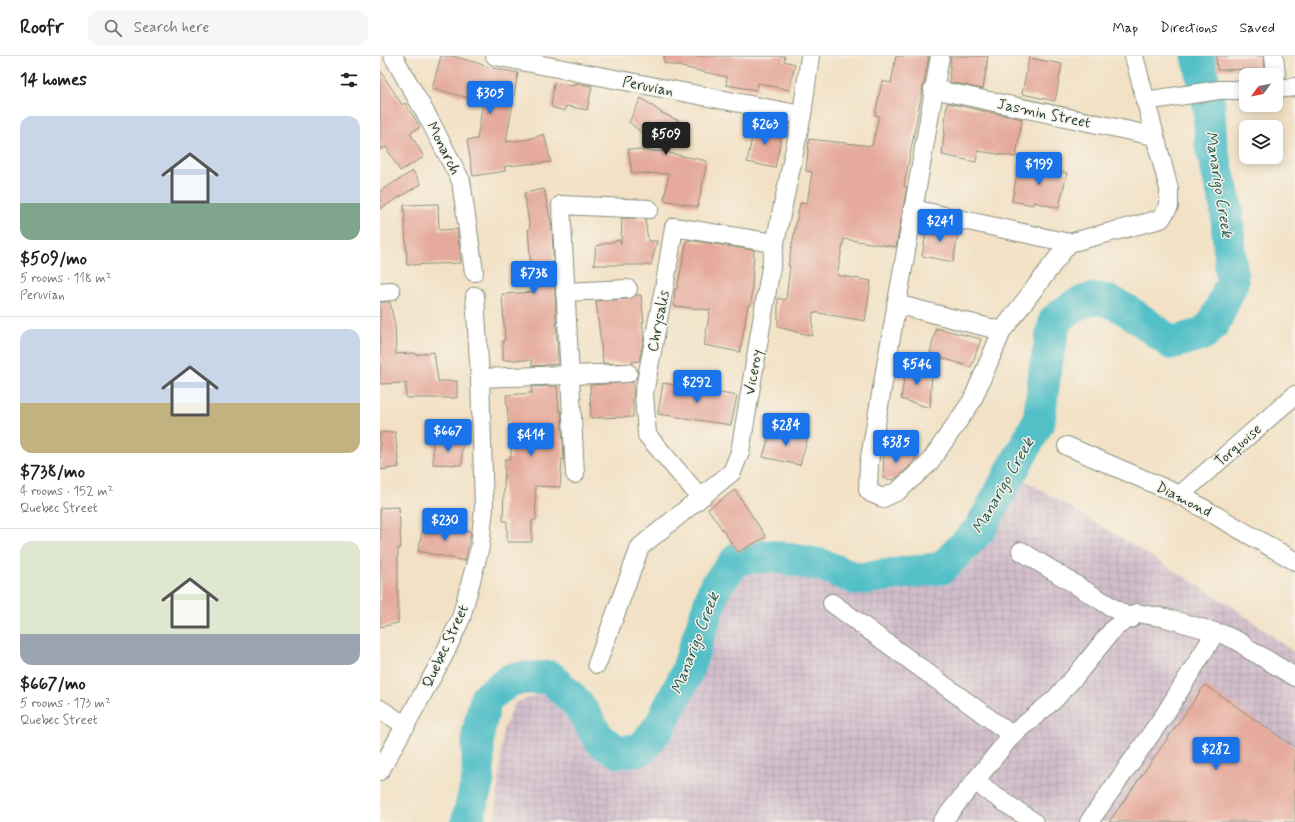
<!DOCTYPE html>
<html lang="en">
<head>
<meta charset="utf-8">
<style>
  :root { --surface:#fff; --page:#f6f6f6; --text:#202124; --muted:#757577; --line:#e0e0e0; --accent:#1a73e8 }
  body { margin:0; font-family:Mynerve,sans-serif; background:var(--page); color:var(--text); height:100vh; display:flex; flex-direction:column; font-size:15px; white-space:nowrap }
  * { box-sizing:border-box; margin:0 }
  p { font-size:13px; color:var(--muted) }
  .icon { flex:none; width:22px; height:22px; fill:none; stroke:currentColor; stroke-width:2; stroke-linecap:round; stroke-linejoin:round }
  .map { position:relative; flex:1; overflow:hidden }
  .side { display:flex; flex-direction:column; background:var(--surface); width:380px }
  .side>* { flex:none }
  .needle { width:26px; rotate:238deg }
  .tools { position:absolute; left:859px; top:12px; display:grid; gap:8px }
  .tools a { display:grid; place-items:center; width:44px; height:44px; border-radius:8px; background:var(--surface); box-shadow:0 2px 10px #0003; font-size:20px }
  .price { position:absolute; translate:-50% -34px; padding:0 9px; border-radius:4px; background:var(--accent); color:#fff; font-size:13px; line-height:26px; filter:drop-shadow(0 1px 2px #0008) }
  .price::after { content:''; position:absolute; left:50%; top:24px; width:12px; height:9px; margin-left:-6px; background:inherit; clip-path:polygon(0 0,100% 0,50% 100%) }
  .price.active { background:#222; color:#fff }
  ul { padding:0; list-style:none }
  li { display:grid; align-content:center; gap:8px; height:212px; padding:0 20px }
  li+li { border-top:1px solid var(--line) }
  li span { display:grid; place-items:center; height:124px; border-radius:12px; color:#555 }
  li>.icon { margin-inline-start:auto }
  span .icon { width:72px; height:72px; fill:#fffc; stroke-width:1 }
  li b { font-size:17px }
  h2 { display:flex; justify-content:space-between; align-items:center; height:48px; padding:0 20px; font-size:17px }
  header { display:flex; align-items:center; gap:24px; box-sizing:border-box; height:56px; padding:0 20px; background:var(--surface); border-bottom:1px solid var(--line) }
  header strong { font-size:19px }
  nav { display:flex; gap:22px; margin-inline-start:auto; font-size:14px }
  .search { width:280px; height:36px; background:var(--page); display:flex; align-items:center; gap:10px; box-sizing:border-box; padding:0 14px; border-radius:12px; color:var(--muted); font-size:15px }
  main { display:flex; flex:1; min-height:0 }
  .map>svg:first-child { display:block }
</style>
</head>
<body>
<header>
<strong>Roofr</strong>
<div class="search"><svg class="icon" aria-label="search" viewBox="0 0 24 24"><circle cx="10" cy="10" r="6"/><path d="M15 15l6 6"/></svg>Search here</div>
<nav><a>Map</a><a>Directions</a><a>Saved</a></nav>
</header>
<main>
<section class="side">
<h2>14 homes<svg class="icon" aria-label="filters" viewBox="0 0 24 24"><path d="M4 7h16M4 17h16"/><circle cx="9" cy="7" r="2"/><circle cx="15" cy="17" r="2"/></svg></h2>
<ul>
<li><span style="background:linear-gradient(#c9d6e8 70%,#7fa58c 0)"><svg class="icon" aria-label="home" viewBox="0 0 24 24"><path d="M3 11l9-7 9 7M6 9v11h12V9"/></svg></span><div><b>$509/mo</b><p>5 rooms · 118 m²</p><p>Peruvian</p></div></li>
<li><span style="background:linear-gradient(#c9d6e8 60%,#c2b280 0)"><svg class="icon" aria-label="home" viewBox="0 0 24 24"><path d="M3 11l9-7 9 7M6 9v11h12V9"/></svg></span><div><b>$738/mo</b><p>4 rooms · 152 m²</p><p>Quebec Street</p></div></li>
<li><span style="background:linear-gradient(#dfe7d0 75%,#9aa5b1 0)"><svg class="icon" aria-label="home" viewBox="0 0 24 24"><path d="M3 11l9-7 9 7M6 9v11h12V9"/></svg></span><div><b>$667/mo</b><p>5 rooms · 173 m²</p><p>Quebec Street</p></div></li>
</ul>
</section>
<div class="map">
<svg width="915" height="766" viewBox="0 0 915 766">
  <defs>
    <pattern id="industrial-grid" width="8" height="8" patternUnits="userSpaceOnUse"><rect width="8" height="8" fill="#d1bdcb"/><path d="M0 4h8M4 0v8" fill="none" stroke="#b3a3af"/></pattern>
  </defs>
  <rect width="100%" height="100%" fill="#f7f3e8"/>
  <filter id="ink" filterUnits="userSpaceOnUse"><feTurbulence type="fractalNoise" baseFrequency=".025" numOctaves="2"/><feDisplacementMap in="SourceGraphic" scale="8" xChannelSelector="R" yChannelSelector="G"/><feConvolveMatrix kernelMatrix="1 2 1 2 8 2 1 2 1" color-interpolation-filters="sRGB"/></filter>
  <filter id="wash" filterUnits="userSpaceOnUse"><feTurbulence type="fractalNoise" baseFrequency=".012" numOctaves="4" result="noise"/><feDisplacementMap in="SourceGraphic" scale="16" xChannelSelector="R" yChannelSelector="G"/><feGaussianBlur stdDeviation="0.9" result="paint"/><feColorMatrix in="noise" values="0 0 0 0 0 0 0 0 0 0 0 0 0 0 0 0 0 1.4 0 .05"/><feComposite in="paint" operator="in"/></filter>
  <g filter="url(#wash)">
    <rect width="100%" height="100%" fill="#f2e1c5"/>
    <polygon fill="url(#industrial-grid)" points="638,420 746,485 853,551 915,597 915,766 115,766 123,674 135,647 165,636 185,649 220,684 239,695 262,693 280,670 306,618 335,531 358,502 390,500 442,509 478,523 562,512 600,473"/>
    <g fill="none" stroke-linecap="round" stroke-linejoin="round">
      <path stroke="#53c0c8" stroke-width="33" d="M87,766L98,724V677L106,642L132,623L170,621L198,648L220,684L239,696L262,693L280,670L306,618L335,531L358,502L390,500L442,509L477,523L562,512L600,473L659,365L665,314L675,264C687,254 701,243 718,243C737,243 776,275 791,287L823,278L834,267L852,227L846,150L831,90L829,50L818,0"/>
    </g>
    <g id="blocks">
      <g fill="#e5aa9b">
        <polygon points="61,0 73,0 104,9 103,10 138,17 126,86 149,83 164,78 171,106 125,110 125,115 93,120 87,84 97,83 103,46 52,32"/>
        <polygon points="284,0 405,0 404,5 415,8 409,34 378,27 377,34 346,29 347,21 284,7"/>
        <polygon points="516,0 549,0 524,130 527,131 516,191 464,183 457,219 491,225 485,265 433,256 432,280 398,271 398,242 406,244 410,210 408,210 420,147 427,148 432,116 426,115 429,83 492,90 499,60 495,59 502,25 511,27"/>
        <polygon points="571,0 608,0 603,33 569,26"/>
        <polygon points="836,0 884,0 885,13 837,14"/>
        <polygon points="649,2 682,8 675,45 642,38"/>
        <polygon points="0,14 22,49 25,47 40,71 30,77 44,101 20,115 6,91 0,94"/>
        <polygon points="174,27 193,30 194,27 212,30 207,54 186,50 185,55 171,51"/>
        <polygon points="261,42 282,57 300,65 289,97 327,105 318,151 284,144 289,118 252,117 248,93 284,96 249,66"/>
        <polygon points="567,47 642,63 636,101 598,95 596,106 562,99"/>
        <polygon points="375,67 403,73 395,112 367,106"/>
        <polygon points="639,106 687,117 679,152 653,146 653,149 632,145"/>
        <polygon points="33,115 41,128 0,153 0,135"/>
        <polygon points="164,133 172,171 178,308 152,310 152,304 123,304 123,284 125,284 122,238 153,236 148,173 150,173 144,137"/>
        <polygon points="58,148 59,174 77,173 81,207 27,209 24,149"/>
        <polygon points="242,162 265,163 268,185 277,185 271,209 214,209 216,190 239,184 241,188"/>
        <polygon points="548,167 579,174 573,206 542,200"/>
        <polygon points="307,184 374,194 371,249 368,249 360,296 324,289 330,254 294,250 295,233 297,233"/>
        <polygon points="256,239 261,239 264,266 262,266 264,283 259,305 252,306 252,308 223,307 216,245 248,243"/>
        <polygon points="0,246 10,246 15,270 16,298 35,297 36,299 54,296 58,325 77,325 77,342 26,342 26,327 0,328"/>
        <polygon points="556,272 601,283 591,311 550,298"/>
        <polygon points="526,310 552,314 550,352 521,343"/>
        <polygon points="253,326 253,361 211,362 210,329"/>
        <polygon points="283,327 357,340 351,369 278,358"/>
        <polygon points="177,330 179,355 181,355 184,403 182,403 180,431 155,430 156,464 152,465 152,486 127,486 127,465 123,465 125,403 131,403 131,374 129,374 126,339 152,337 151,331"/>
        <polygon points="391,373 428,381 420,409 383,401"/>
        <polygon points="15,376 19,411 0,414 0,377"/>
        <polygon points="53,386 82,386 82,409 53,408"/>
        <polygon points="504,393 537,400 530,410 514,424 503,422"/>
        <polygon points="355,434 386,481 358,496 328,453"/>
        <polygon points="19,451 21,492 18,492 18,567 0,571 0,452"/>
        <polygon points="44,467 91,476 85,505 38,495"/>
        <polygon points="825,629 915,691 915,766 729,766"/>
      </g>
    </g>
  </g>
  <g filter="url(#ink)">
    <use href="#blocks" fill-opacity="0" stroke="#888f7c" stroke-width="1"/>
    <g fill="none" stroke-linecap="round" stroke-linejoin="round">
      <g stroke="#888f7c" stroke-width="20">
        <g id="minor">
          <polyline points="13,0 50,65 81,125 94,216"/>
          <polyline points="115,0 422,59"/>
          <polyline points="560,0 489,407 488,434 491,437 503,442 518,435 549,407 592,345 622,275 689,187 781,163 789,150 789,133 754,0"/>
          <polyline points="894,0 896,19"/>
          <polyline points="553,33 774,80"/>
          <polyline points="896,33 915,31"/>
          <polyline points="765,45 839,34 866,34"/>
          <polyline points="533,153 689,187"/>
          <polyline points="0,236 11,235"/>
          <polyline points="185,236 248,233"/>
          <polyline points="516,248 622,275"/>
          <polyline points="100,322 248,317"/>
          <polyline points="687,390 800,439 915,505"/>
          <polyline points="195,418 181,149 269,153"/>
          <polyline points="800,439 915,339"/>
          <polyline points="320,441 267,379 264,337 285,227 294,171 395,187"/>
          <polyline points="641,495 751,563"/>
          <polyline points="452,547 632,679"/>
          <polyline points="217,608 260,491 352,416 360,396 395,187 422,59 430,0"/>
          <polyline points="0,653 26,670"/>
          <polyline points="0,715 63,601 81,562 100,491 104,451 100,322 95,240"/>
          <polyline points="595,724 606,734 654,766"/>
          <polyline points="562,766 632,679 675,643 698,617 734,572 757,557 786,562 842,578 860,586 871,595 879,599 915,621"/>
          <polyline points="709,766 785,658 835,577"/>
        </g>
      </g>
      <use href="#minor" stroke="#fff" stroke-width="18"/>
    </g>
  </g>
  <g text-anchor="middle" stroke-width="3" stroke-linejoin="round" paint-order="stroke">
    <g font-size="15" fill="#1f3d34" stroke="#f7f3e8">
      <text transform="translate(268 30) rotate(11)" y="5">Peruvian</text>
      <text transform="translate(664 57) rotate(12)" y="5">Jasmin Street</text>
      <text transform="translate(64 92) rotate(63)" y="5">Monarch</text>
      <text transform="translate(278 265) rotate(-79)" y="5">Chrysalis</text>
      <text transform="translate(373 316) rotate(-80)" y="5">Viceroy</text>
      <text transform="translate(858 389) rotate(-41)" y="5">Torquoise</text>
      <text transform="translate(804 443) rotate(27)" y="5">Diamond</text>
      <text transform="translate(65 590) rotate(-65)" y="5">Quebec Street</text>
    </g>
    <g font-size="16" font-style="italic" fill="#2c5e59" stroke="#f7f3e8">
      <text transform="translate(840 128) rotate(81)" y="6">Manarigo Creek</text>
      <text transform="translate(622 429) rotate(-60)" y="6">Manarigo Creek</text>
      <text transform="translate(314 587) rotate(-69)" y="6">Manarigo Creek</text>
    </g>
  </g>
</svg>
<div class="tools">
<a><svg class="needle" viewBox="-14 -14 28 28"><path d="M0-13l5 13h-10z" fill="#e53935"/><path d="M0 13l5-13h-10z" fill="#757577"/></svg></a>
<a><svg class="icon" aria-label="layers" viewBox="0 0 24 24"><path d="M12 4l9 5-9 5-9-5zM3 14l9 5 9-5"/></svg></a>
</div>
<b class="price" style="left:110px;top:59px">$305</b>
<b class="price" style="left:385px;top:90px">$263</b>
<b class="price active" style="left:286px;top:100px">$509</b>
<b class="price" style="left:659px;top:130px">$199</b>
<b class="price" style="left:560px;top:187px">$241</b>
<b class="price" style="left:154px;top:239px">$738</b>
<b class="price" style="left:537px;top:330px">$546</b>
<b class="price" style="left:317px;top:348px">$292</b>
<b class="price" style="left:406px;top:391px">$284</b>
<b class="price" style="left:68px;top:397px">$667</b>
<b class="price" style="left:151px;top:401px">$414</b>
<b class="price" style="left:516px;top:408px">$385</b>
<b class="price" style="left:65px;top:486px">$230</b>
<b class="price" style="left:836px;top:715px">$282</b>
</div>
</main>
</body>
</html>
